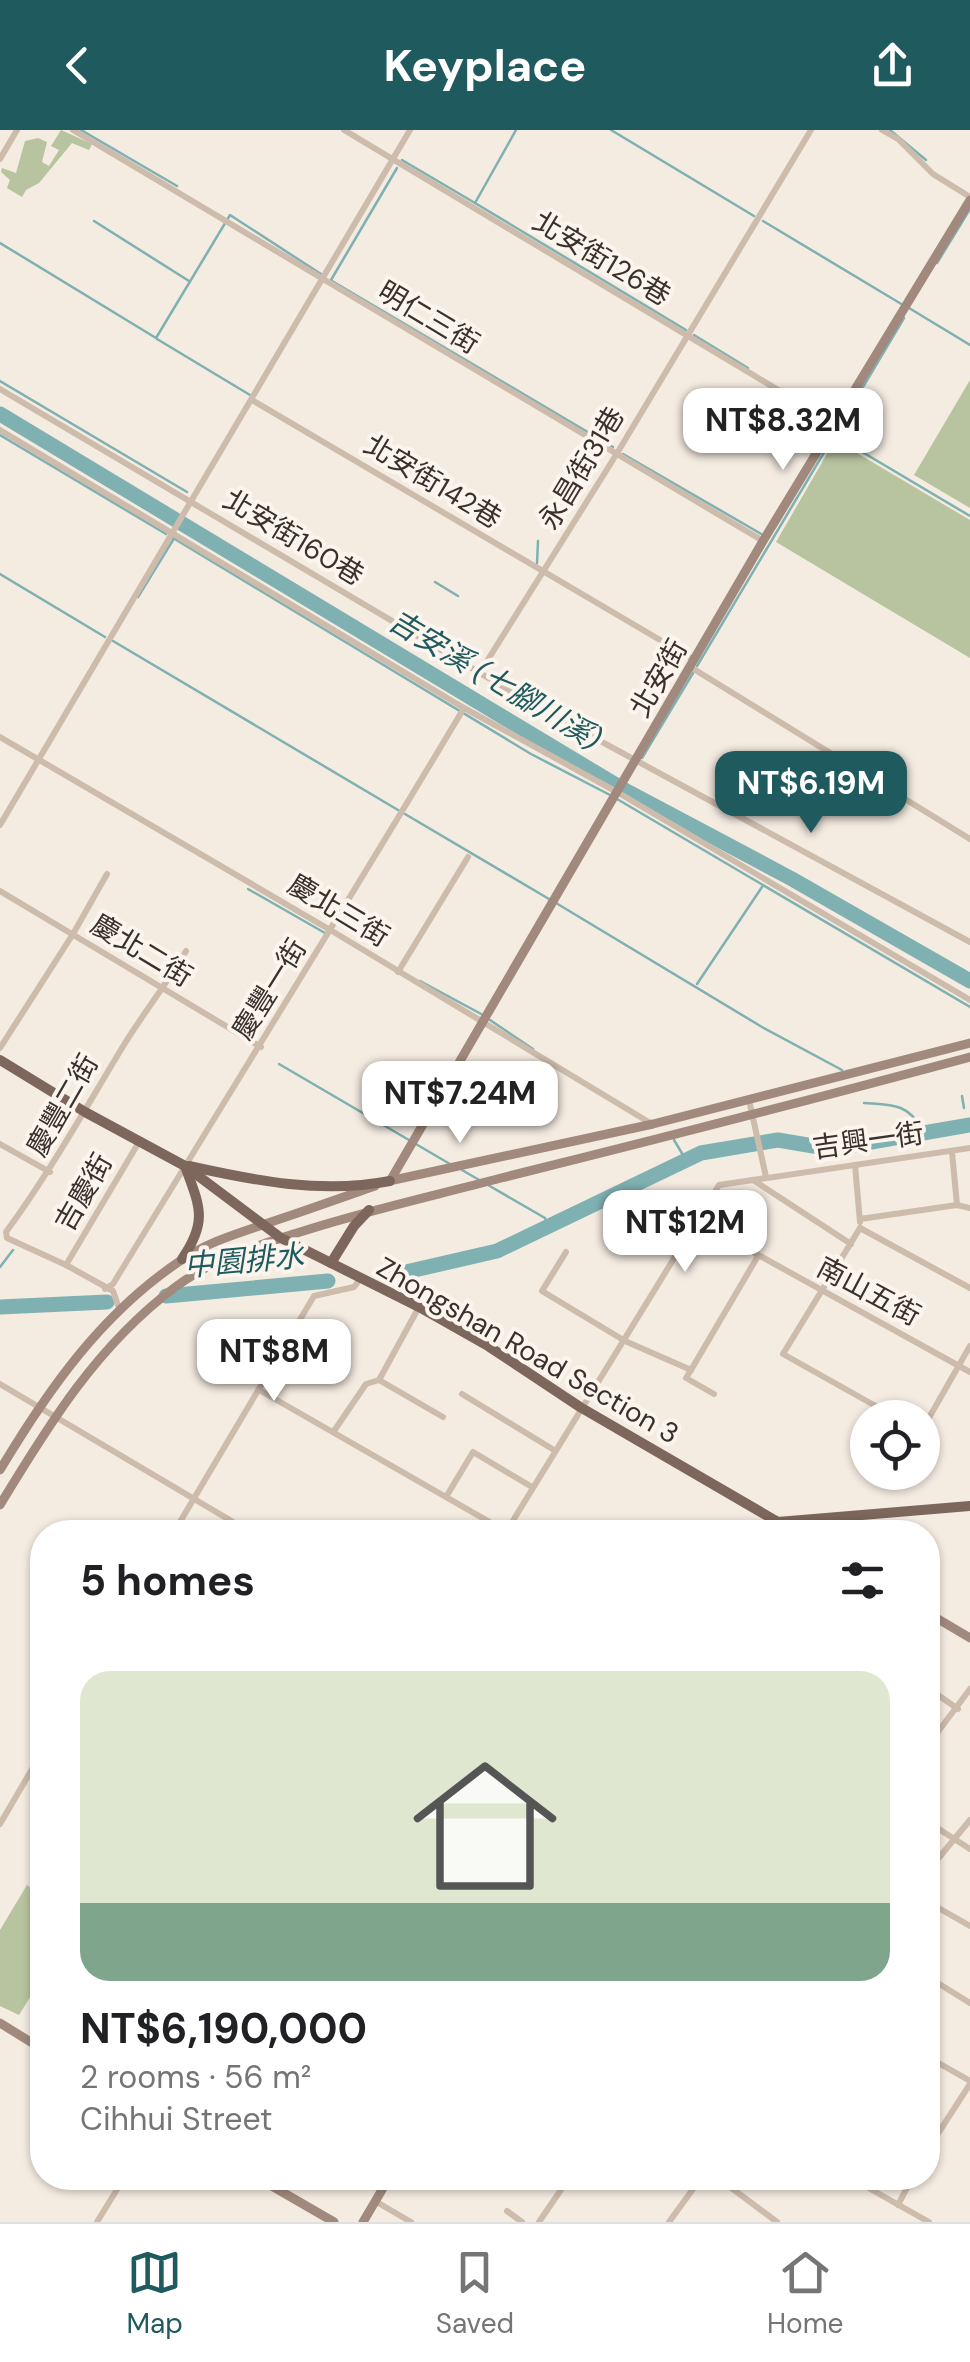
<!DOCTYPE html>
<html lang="en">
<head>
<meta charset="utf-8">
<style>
  :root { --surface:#fff; --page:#f2f2f2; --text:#202124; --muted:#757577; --line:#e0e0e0; --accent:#1f5a5e }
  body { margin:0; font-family:"DM Sans","Noto Sans TC",sans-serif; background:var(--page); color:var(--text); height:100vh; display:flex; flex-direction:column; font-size:38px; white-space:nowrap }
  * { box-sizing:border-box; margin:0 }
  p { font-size:32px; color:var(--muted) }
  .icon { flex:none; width:55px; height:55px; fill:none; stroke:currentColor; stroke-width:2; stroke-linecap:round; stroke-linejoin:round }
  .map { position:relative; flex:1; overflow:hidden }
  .drawer { position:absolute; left:30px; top:1390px; width:910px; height:670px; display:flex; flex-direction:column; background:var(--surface); border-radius:40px; box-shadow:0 2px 8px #0004 }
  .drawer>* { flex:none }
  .fabs { position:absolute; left:850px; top:1270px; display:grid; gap:20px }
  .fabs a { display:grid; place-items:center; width:90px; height:90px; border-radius:50%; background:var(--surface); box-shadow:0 2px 8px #0004; font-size:50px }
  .price { position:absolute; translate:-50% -85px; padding:0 22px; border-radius:20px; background:#fff; color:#222; font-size:32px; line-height:65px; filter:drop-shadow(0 2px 5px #0008) }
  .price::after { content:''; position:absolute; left:50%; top:60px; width:30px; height:22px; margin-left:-15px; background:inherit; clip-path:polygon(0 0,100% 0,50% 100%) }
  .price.selected { background:var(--accent); color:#fff }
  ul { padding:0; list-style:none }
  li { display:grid; align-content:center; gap:20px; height:530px; padding:0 50px }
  li span { display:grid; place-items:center; height:310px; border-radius:30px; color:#555 }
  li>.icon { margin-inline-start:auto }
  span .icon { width:180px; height:180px; fill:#fffc; stroke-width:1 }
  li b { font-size:42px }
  h2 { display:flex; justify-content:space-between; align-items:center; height:120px; padding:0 50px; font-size:42px }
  header { display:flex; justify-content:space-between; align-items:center; height:130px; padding:0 50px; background:var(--accent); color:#fff; font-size:45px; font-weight:700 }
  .menu { display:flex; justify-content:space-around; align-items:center; height:140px; border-top:2px solid var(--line); background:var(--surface); font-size:28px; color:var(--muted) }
  .menu a { display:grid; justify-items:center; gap:5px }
  .menu .selected { color:var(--accent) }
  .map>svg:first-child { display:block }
</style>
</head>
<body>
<header><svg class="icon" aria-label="back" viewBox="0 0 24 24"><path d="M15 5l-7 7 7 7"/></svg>Keyplace<svg class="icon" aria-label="share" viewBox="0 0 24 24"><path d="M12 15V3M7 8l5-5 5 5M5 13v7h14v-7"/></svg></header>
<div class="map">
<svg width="970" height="2092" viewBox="0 0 970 2092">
  <rect width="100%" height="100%" fill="#f4ebe1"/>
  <g fill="#b8c4a0">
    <polygon points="61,0 92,14 89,20 72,13 39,53 26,60 22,67 7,58 10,50 1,42 2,38 16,43 25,11 38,8 47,12 42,32 49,36 59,20 51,16"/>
    <polygon points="970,250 970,378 914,345"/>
    <polygon points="835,310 970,390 970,528 776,412"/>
    <polygon points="27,1755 42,1766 42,1848 19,1885 0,1876 0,1800"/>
  </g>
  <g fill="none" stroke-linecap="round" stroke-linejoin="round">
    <g stroke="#7fb0b2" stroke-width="2.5">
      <polyline points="81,0 177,56"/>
      <polyline points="611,0 754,86"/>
      <polyline points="890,0 926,30"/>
      <polyline points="402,30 475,73 516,0"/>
      <polyline points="475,73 686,200"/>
      <polyline points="94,91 189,151"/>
      <polyline points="763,91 903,175"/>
      <polyline points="0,113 156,208 230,85 324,146"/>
      <polyline points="937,133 970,79"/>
      <polyline points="331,150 397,38"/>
      <polyline points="332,151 613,317"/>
      <polyline points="909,178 970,215"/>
      <polyline points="694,205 748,238"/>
      <polyline points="157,209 250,265"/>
      <polyline points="0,251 187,362"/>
      <polyline points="0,305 166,404"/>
      <polyline points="837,307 970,386"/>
      <polyline points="623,324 763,405"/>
      <polyline points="173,408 531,624 610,665"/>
      <polyline points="537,433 538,411"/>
      <polyline points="0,444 105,507"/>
      <polyline points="435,452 458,466"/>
      <polyline points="138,467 173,410"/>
      <polyline points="113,511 398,680"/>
      <polyline points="697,536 904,188"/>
      <polyline points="642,628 693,543"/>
      <polyline points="617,669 970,877"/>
      <polyline points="405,684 549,769"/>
      <polyline points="248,759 325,803"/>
      <polyline points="556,773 762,897 842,940"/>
      <polyline points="420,851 483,885"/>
      <polyline points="697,854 762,757"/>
      <polyline points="490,890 533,919"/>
      <polyline points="279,934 450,1034"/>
      <polyline points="962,966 964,978"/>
      <path d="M864,973C889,975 909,973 920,998L934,1004"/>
      <polyline points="674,1010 686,1030"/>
      <polyline points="462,1040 481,1051"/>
      <polyline points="488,1055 545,1088 548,1095"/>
      <polyline points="0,1137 13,1120"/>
    </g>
    <g stroke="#7fb0b2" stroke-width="15">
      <polyline points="0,284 621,658 792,749 970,851"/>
      <polyline points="397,1144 497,1121 701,1023 778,1010 831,1019 970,995"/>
      <polyline points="166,1166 328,1151"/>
      <polyline points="0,1177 107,1172"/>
    </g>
    <g stroke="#cdbbac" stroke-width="6">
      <polyline points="73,0 763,411"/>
      <polyline points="344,0 835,294"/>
      <polyline points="882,0 898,9 933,44 970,67"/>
      <polyline points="0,29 17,0"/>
      <polyline points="0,259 534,575 970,812"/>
      <polyline points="252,270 694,530"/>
      <polyline points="0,300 464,578 617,662 970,870"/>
      <polyline points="692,538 970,709"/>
      <polyline points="479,544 616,325 811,0"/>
      <polyline points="0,607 332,801 652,994"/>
      <polyline points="0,695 410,0"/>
      <polyline points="0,761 261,917"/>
      <polyline points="398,842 468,727"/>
      <polyline points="0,918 73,804 107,744"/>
      <polyline points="749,970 766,1047"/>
      <polyline points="0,1014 50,1042"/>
      <polyline points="952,1022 957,1075"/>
      <polyline points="855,1035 860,1092"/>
      <polyline points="753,1050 851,1114"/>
      <polyline points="860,1089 957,1075 970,1078"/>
      <polyline points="695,1090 970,1242"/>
      <polyline points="860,1098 783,1224 897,1288"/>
      <polyline points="860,1098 970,1158"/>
      <polyline points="566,1122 542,1161 625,1211 691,1240"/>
      <polyline points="66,1135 139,1012"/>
      <path d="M105,1159L113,1154C230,962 349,771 464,578"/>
      <path d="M120,1181L113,1161L66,1135L7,1108L6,1102C50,1042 84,981 122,918C142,885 166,855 186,821"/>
      <polyline points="691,1240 758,1126"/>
      <polyline points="691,1240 686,1248 714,1264"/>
      <polyline points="379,1250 419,1177"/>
      <polyline points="379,1250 443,1287"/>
      <polyline points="0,1254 250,1402"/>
      <polyline points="261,1261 507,1402"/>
      <polyline points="462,1264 554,1320"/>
      <polyline points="922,1300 970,1216"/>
      <polyline points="334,1301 366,1254 379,1250"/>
      <polyline points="446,1367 473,1322 532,1357"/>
      <polyline points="174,1402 314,1166 354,1157 361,1148"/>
      <polyline points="391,1402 392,1402"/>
      <polyline points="506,1402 719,1055 970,1018"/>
      <polyline points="928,1558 958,1579"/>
      <polyline points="928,1615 970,1559"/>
      <polyline points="928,1692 970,1719"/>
      <polyline points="0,1694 42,1622"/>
      <polyline points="928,1741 970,1690"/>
      <polyline points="928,1772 970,1796"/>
      <polyline points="928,1847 970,1873"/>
      <polyline points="928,1927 970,1951"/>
      <polyline points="928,2019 970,1954"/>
      <polyline points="718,2048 777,2092"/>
      <polyline points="851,2048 929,2092"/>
      <polyline points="375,2071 411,2092"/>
      <polyline points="898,2075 912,2048"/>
      <polyline points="507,2081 522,2092"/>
      <polyline points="97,2092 124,2048"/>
      <polyline points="539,2092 569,2048"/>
      <polyline points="669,2092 701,2048"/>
    </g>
    <g stroke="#a18a7d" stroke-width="9">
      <polyline points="389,1051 653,994 970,913"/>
      <polyline points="390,1051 763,411 970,70"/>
      <path d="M0,1340C48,1260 101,1184 180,1131C205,1113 236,1104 265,1094C302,1082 338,1069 375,1056"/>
      <path d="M0,1375C49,1294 97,1216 174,1158C211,1130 253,1117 297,1103C364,1081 433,1066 501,1048C658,1009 814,969 970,927"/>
      <polyline points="771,1402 778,1392 794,1402"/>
      <polyline points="928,1483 970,1508"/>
      <polyline points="0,1893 42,1919"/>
      <polyline points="258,2048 334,2092"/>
      <polyline points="363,2092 389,2048"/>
    </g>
    <g stroke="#7d675c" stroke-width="10">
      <polyline points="0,930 85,982 185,1036 281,1108 419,1177 488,1216 580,1277 778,1392 970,1376"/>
      <path d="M189,1036C256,1051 322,1064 390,1051"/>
      <path d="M182,1129C208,1091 200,1077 185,1036"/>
      <polyline points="331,1133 354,1096 369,1080"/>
    </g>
  </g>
  <g text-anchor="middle" stroke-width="8" stroke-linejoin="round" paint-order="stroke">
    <g font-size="28" fill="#3b302b" stroke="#fbf5ee">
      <text transform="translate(602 128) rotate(31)" y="10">北安街126巷</text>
      <text transform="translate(429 187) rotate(31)" y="10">明仁三街</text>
      <text transform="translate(581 338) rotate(-59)" y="10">永昌街31巷</text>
      <text transform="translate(433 351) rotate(31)" y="10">北安街142巷</text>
      <text transform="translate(294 407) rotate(31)" y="10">北安街160巷</text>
      <text transform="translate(658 548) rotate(-60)" y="10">北安街</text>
      <text transform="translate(339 780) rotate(31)" y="10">慶北三街</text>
      <text transform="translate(142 820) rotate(31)" y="10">慶北二街</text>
      <text transform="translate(269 859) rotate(-58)" y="10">慶豐一街</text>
      <text transform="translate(62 975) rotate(-60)" y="10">慶豐二街</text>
      <text transform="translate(868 1010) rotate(-8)" y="10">吉興一街</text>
      <text transform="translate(83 1062) rotate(-60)" y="10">吉慶街</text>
      <text transform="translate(869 1161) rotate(28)" y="10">南山五街</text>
      <text transform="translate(528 1220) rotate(30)" y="10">Zhongshan Road Section 3</text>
    </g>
    <g font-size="30" font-style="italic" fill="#1f5a5e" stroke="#fbf5ee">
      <text transform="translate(495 550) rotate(31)" y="10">吉安溪 (七腳川溪)</text>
      <text transform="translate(244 1131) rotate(-5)" y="10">中園排水</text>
    </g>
  </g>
</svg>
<div class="fabs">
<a><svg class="icon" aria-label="locate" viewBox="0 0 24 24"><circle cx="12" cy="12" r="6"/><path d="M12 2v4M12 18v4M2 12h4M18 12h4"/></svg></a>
</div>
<b class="price" style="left:783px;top:343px">NT$8.32M</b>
<b class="price selected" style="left:811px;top:706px">NT$6.19M</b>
<b class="price" style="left:460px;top:1016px">NT$7.24M</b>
<b class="price" style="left:685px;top:1145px">NT$12M</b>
<b class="price" style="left:274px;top:1274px">NT$8M</b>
<section class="drawer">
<h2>5 homes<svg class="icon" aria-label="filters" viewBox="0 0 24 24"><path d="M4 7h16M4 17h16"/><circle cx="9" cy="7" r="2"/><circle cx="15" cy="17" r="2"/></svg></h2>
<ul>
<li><span style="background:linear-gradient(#dfe7d0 75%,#7fa58c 0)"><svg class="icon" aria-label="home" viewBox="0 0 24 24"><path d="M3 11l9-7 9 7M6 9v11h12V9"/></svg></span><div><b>NT$6,190,000</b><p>2 rooms · 56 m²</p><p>Cihhui Street</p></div></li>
</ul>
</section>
</div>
<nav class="menu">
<a class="selected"><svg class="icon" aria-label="map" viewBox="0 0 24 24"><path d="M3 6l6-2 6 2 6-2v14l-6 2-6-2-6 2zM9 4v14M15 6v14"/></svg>Map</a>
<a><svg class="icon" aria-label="saved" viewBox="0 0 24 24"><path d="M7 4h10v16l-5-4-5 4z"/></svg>Saved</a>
<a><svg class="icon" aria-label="home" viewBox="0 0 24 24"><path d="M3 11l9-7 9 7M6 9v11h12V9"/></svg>Home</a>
</nav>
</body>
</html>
